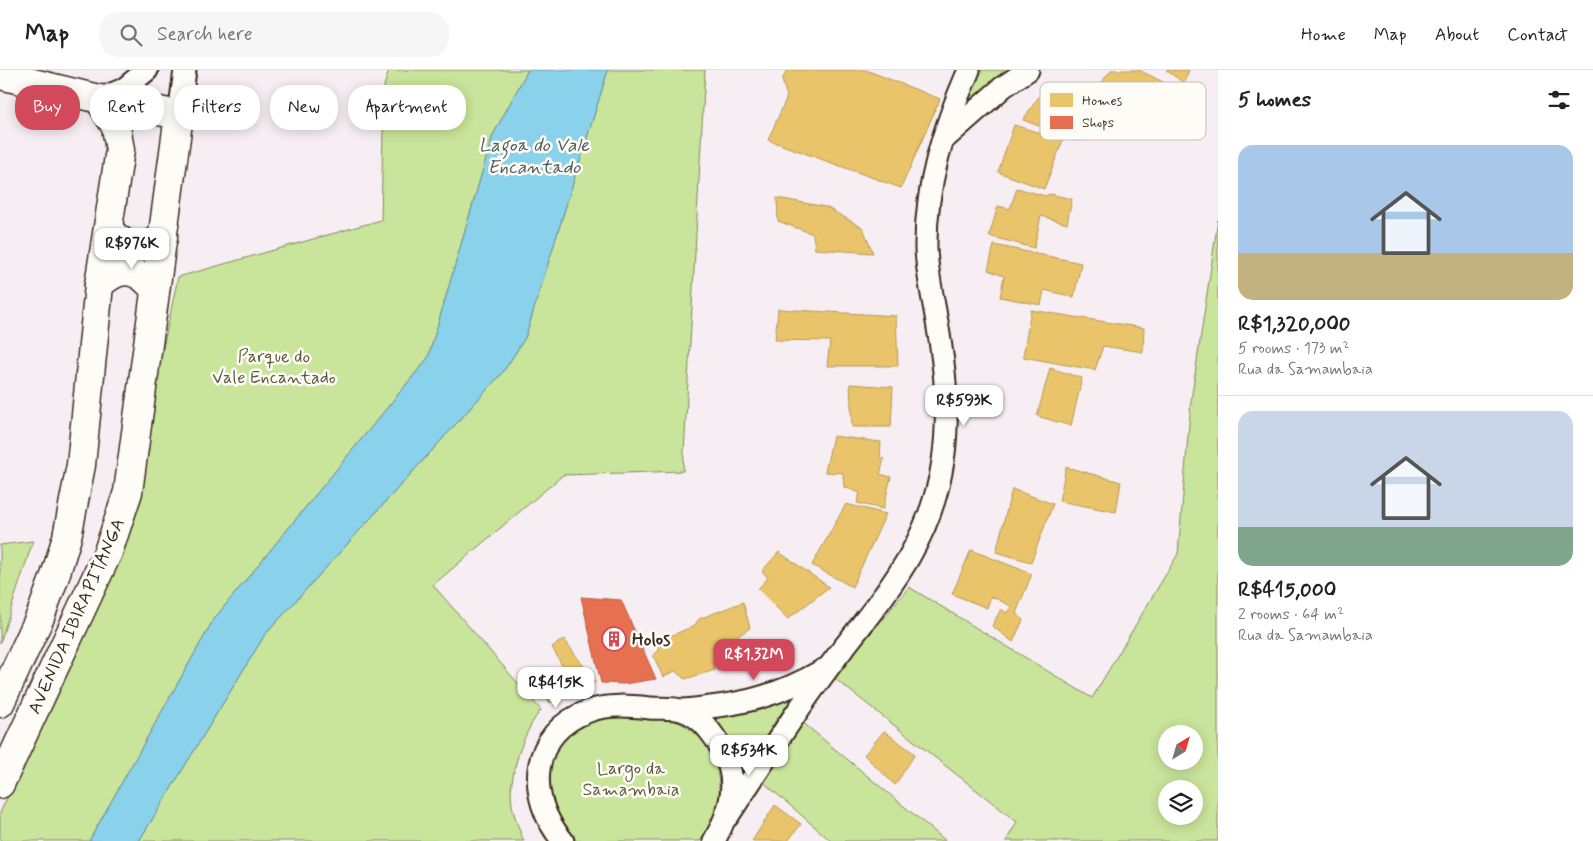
<!DOCTYPE html>
<html lang="en">
<head>
<meta charset="utf-8">
<style>
  :root { --surface:#fff; --page:#f6f6f6; --text:#222; --muted:#767676; --line:#e0e0e0; --accent:#d1495b }
  body { margin:0; font-family:Mynerve,sans-serif; background:var(--page); color:var(--text); height:100vh; display:flex; flex-direction:column; font-size:19px; white-space:nowrap }
  * { box-sizing:border-box; margin:0 }
  p { font-size:16px; color:var(--muted) }
  .icon { flex:none; width:28px; height:28px; fill:none; stroke:currentColor; stroke-width:2; stroke-linecap:round; stroke-linejoin:round }
  .map { position:relative; flex:1; overflow:hidden }
  .sheet { display:flex; flex-direction:column; background:var(--surface); width:375px }
  .sheet>* { flex:none }
  .banner { position:absolute; left:15px; top:15px; width:475px; height:45px; display:flex; gap:10px }
  .needle { width:32px; rotate:37deg }
  .buttons { position:absolute; left:1158px; top:655px; display:grid; gap:10px }
  .buttons a { display:grid; place-items:center; width:45px; height:45px; border-radius:50%; background:var(--surface); box-shadow:0 2px 12px #0003; font-size:25px }
  .price { position:absolute; translate:-50% -42px; padding:0 11px; border-radius:10px; background:#fff; color:#222; font-size:16px; line-height:32px; filter:drop-shadow(0 1px 2px #0008) }
  .price::after { content:''; position:absolute; left:50%; top:30px; width:15px; height:11px; margin-left:-8px; background:inherit; clip-path:polygon(0 0,100% 0,50% 100%) }
  .price.current { background:var(--accent); color:#fff }
  ul { padding:0; list-style:none }
  li { display:grid; align-content:center; gap:10px; height:265px; padding:0 20px }
  li+li { border-top:1px solid var(--line) }
  li span { display:grid; place-items:center; height:155px; border-radius:15px; color:#555 }
  li>.icon { margin-inline-start:auto }
  span .icon { width:90px; height:90px; fill:#fffc; stroke-width:1 }
  li b { font-size:21px }
  h2 { display:flex; justify-content:space-between; align-items:center; height:60px; padding:0 20px; font-size:21px }
  .pill { padding:0 18px; border-radius:20px; background:var(--surface); box-shadow:0 2px 12px #0003; font-size:18px; line-height:45px }
  .pill.current { background:var(--accent); color:#fff }
  header { display:flex; align-items:center; gap:30px; box-sizing:border-box; height:70px; padding:0 25px; background:var(--surface); border-bottom:1px solid var(--line) }
  header strong { font-size:24px }
  nav { display:flex; gap:28px; margin-inline-start:auto; font-size:18px }
  .search { width:350px; height:45px; background:var(--page); display:flex; align-items:center; gap:12px; box-sizing:border-box; padding:0 18px; border-radius:20px; color:var(--muted); font-size:19px }
  main { display:flex; flex:1; min-height:0 }
  .map>svg:first-child { display:block }
</style>
</head>
<body>
<header>
<strong>Map</strong>
<div class="search"><svg class="icon" aria-label="search" viewBox="0 0 24 24"><circle cx="10" cy="10" r="6"/><path d="M15 15l6 6"/></svg>Search here</div>
<nav><a>Home</a><a>Map</a><a>About</a><a>Contact</a></nav>
</header>
<main>
<div class="map">
<svg width="1218" height="771" viewBox="0 0 1218 771">
  <rect width="100%" height="100%" fill="#f6eef2"/>
  <filter id="ink" filterUnits="userSpaceOnUse"><feTurbulence type="fractalNoise" baseFrequency=".02" numOctaves="2"/><feDisplacementMap in="SourceGraphic" scale="10" xChannelSelector="R" yChannelSelector="G"/><feConvolveMatrix kernelMatrix="1 2 1 2 8 2 1 2 1" color-interpolation-filters="sRGB"/></filter>
  <g filter="url(#ink)">
    <g fill="#c9e49b" stroke="#82875c" fill-rule="evenodd">
      <polygon points="389,0 528,0 493,65 428,288 214,549 89,771 0,771 0,743 84,560 139,391 178,207 381,150 384,16"/>
      <path d="M608,0H705L683,401L563,405L433,515L541,640C525,659 512,697 511,723C511,739 518,757 524,771H139L264,566L503,302L525,268Z"/>
      <polygon points="979,0 1021,0 956,49"/>
      <path d="M1218,150V771H1006L1017,752L829,604L872,562L909,517L1092,628L1178,484L1191,331ZM1166,664H1194V691H1166ZM1166,719H1194V746H1166Z"/>
      <polygon points="33,471 0,573 0,475"/>
      <polygon points="797,624 778,647 741,706 733,675 715,647 749,640"/>
      <path d="M638,646C652,647 667,647 680,653C723,674 732,736 700,771H573C566,760 550,739 548,727C541,687 566,652 607,647C617,646 628,646 638,646Z"/>
      <polygon points="801,651 946,771 831,771 761,710"/>
    </g>
    <polygon fill="#8ad2ec" stroke="#6a8f9a" points="528,0 608,0 525,268 503,302 264,566 139,771 89,771 214,549 428,288 493,65"/>
    <g fill="#e9c46a" stroke="#b59653">
      <polygon points="787,0 866,0 940,29 901,118 768,70 787,27 782,10"/>
      <polygon points="1111,0 1139,0 1173,17 1154,57 1088,31"/>
      <polygon points="1166,0 1189,0 1184,13"/>
      <polygon points="1046,16 1068,26 1103,48 1097,61 1090,57 1079,71 1023,50"/>
      <polygon points="1014,55 1063,70 1044,119 998,102"/>
      <polygon points="1017,118 1045,126 1050,124 1072,129 1067,154 1041,146 1034,178 989,166 998,136 1010,139"/>
      <polygon points="777,128 826,137 863,158 873,183 815,179 813,164 778,151"/>
      <polygon points="994,175 1081,193 1074,227 1044,220 1041,235 1000,227 1004,206 988,200"/>
      <polygon points="778,239 896,246 898,296 827,296 830,271 775,270"/>
      <polygon points="1031,240 1144,258 1143,282 1103,276 1095,300 1023,287"/>
      <polygon points="1050,298 1082,308 1071,356 1037,346"/>
      <polygon points="850,314 893,317 891,357 852,357"/>
      <polygon points="833,366 881,372 880,388 884,389 880,404 891,407 883,439 857,433 860,423 844,417 843,403 825,402"/>
      <polygon points="1066,397 1121,412 1116,442 1059,431"/>
      <polygon points="1012,419 1053,434 1031,492 996,482"/>
      <polygon points="846,434 886,444 852,517 812,495"/>
      <polygon points="971,480 1032,504 1016,543 1023,550 1013,572 992,556 1001,539 1007,543 1011,536 991,526 987,538 952,524"/>
      <polygon points="779,482 829,517 788,549 758,519 768,508 762,501"/>
      <polygon points="743,532 750,558 738,566 742,578 713,593 715,600 685,609 675,601 663,607 653,585 659,581 656,572 694,556 699,549"/>
      <polygon points="564,569 595,612 582,616 568,628 564,620 550,633 537,614 552,598 557,603 564,599 552,577"/>
      <polygon points="884,661 915,684 895,715 864,685"/>
      <polygon points="775,735 801,754 788,771 752,771"/>
    </g>
    <polygon fill="#e76f51" stroke="#b35a42" points="581,527 621,530 656,609 624,614 601,613"/>
    <g fill="none" stroke-linecap="round" stroke-linejoin="round">
      <g stroke="#3b2a1e" stroke-width="25">
        <g id="street">
          <polyline points="99,29 124,19 147,0"/>
          <polyline points="179,45 185,0"/>
          <polyline points="944,69 1003,17 1028,0"/>
          <path d="M684,640C738,635 775,628 823,600"/>
          <path d="M728,746C761,696 793,645 829,597C880,529 930,479 943,391C950,344 945,298 937,252C933,228 927,203 926,179C925,115 944,57 969,0"/>
          <path d="M563,771C525,727 529,662 589,641C608,634 630,636 650,638C660,639 674,637 684,641C702,647 714,665 723,681C740,713 730,742 714,771"/>
        </g>
      </g>
      <g stroke="#3b2a1e" stroke-width="31">
        <g id="secondary">
          <polyline points="0,5 99,29 179,45 128,422 108,482 0,714"/>
          <path d="M108,160C130,180 137,183 163,168"/>
          <path d="M99,215C121,194 138,198 155,220"/>
          <polyline points="0,633 40,547 55,506 67,467 81,395 99,215 120,80 116,57 99,29"/>
        </g>
      </g>
      <use href="#street" stroke="#fdfcf7" stroke-width="21"/>
      <use href="#secondary" stroke="#fdfcf7" stroke-width="28"/>
    </g>
  </g>
  <defs>
    <g id="building-ring" transform="scale(1.25)"><circle r="9.5" fill="#fdfcf7" stroke="#d1495b" stroke-width="1.5"/><path d="M-4-6H4V6H1V3H-1V6H-4ZM-2.5-4.3h1.7v1.8h-1.7ZM.8-4.3h1.7v1.8H.8ZM-2.5-1h1.7V.8h-1.7ZM.8-1h1.7V.8H.8Z" fill="#d1495b"/></g>
  </defs>
  <g fill-rule="evenodd">
    <use href="#building-ring" x="614" y="569"/>
  </g>
  <g text-anchor="middle" stroke-width="5" stroke-linejoin="round" paint-order="stroke">
    <g font-size="18" fill="#5e583d" stroke="#fdfcf7">
      <text x="274" y="292">Parque do<tspan x="274" dy="21">Vale Encantado</tspan></text>
      <text x="631" y="704">Largo da<tspan x="631" dy="21">Samambaia</tspan></text>
    </g>
    <g font-size="18" fill="#3b2a1e" stroke="#fdfcf7">
      <text transform="translate(76 546) rotate(-66)" y="6">AVENIDA IBIRAPITANGA</text>
    </g>
    <g font-size="18" font-weight="bold" fill="#3b2a1e" stroke="#fdfcf7" text-anchor="start">
      <text x="632" y="575">Holos</text>
    </g>
    <g font-size="19" font-style="italic" fill="#535c5c" stroke="#fdfcf7">
      <text x="534" y="81">Lagoa do Vale<tspan x="534" dy="22">Encantado</tspan></text>
    </g>
  </g>
  <rect x="1040" y="12" width="166" height="58" rx="8" fill="#fdfcf7" stroke="#c3bdb6" stroke-width="1"/>
  <rect x="1050" y="23" width="23" height="14" fill="#e9c46a"/>
  <rect x="1050" y="46" width="23" height="13" fill="#e76f51"/>
  <g font-size="14" fill="#3b2a1e">
    <text x="1082" y="35">Homes</text>
    <text x="1082" y="57">Shops</text>
  </g>
</svg>
<div class="buttons">
<a><svg class="needle" viewBox="-14 -14 28 28"><path d="M0-13l5 13h-10z" fill="#e53935"/><path d="M0 13l5-13h-10z" fill="#767676"/></svg></a>
<a><svg class="icon" aria-label="layers" viewBox="0 0 24 24"><path d="M12 4l9 5-9 5-9-5zM3 14l9 5 9-5"/></svg></a>
</div>
<b class="price" style="left:132px;top:200px">R$976K</b>
<b class="price" style="left:964px;top:357px">R$593K</b>
<b class="price current" style="left:754px;top:611px">R$1.32M</b>
<b class="price" style="left:556px;top:639px">R$415K</b>
<b class="price" style="left:749px;top:707px">R$534K</b>
<div class="banner">
<a class="pill current">Buy</a>
<a class="pill">Rent</a>
<a class="pill">Filters</a>
<a class="pill">New</a>
<a class="pill">Apartment</a>
</div>
</div>
<section class="sheet">
<h2>5 homes<svg class="icon" aria-label="filters" viewBox="0 0 24 24"><path d="M4 7h16M4 17h16"/><circle cx="9" cy="7" r="2"/><circle cx="15" cy="17" r="2"/></svg></h2>
<ul>
<li><span style="background:linear-gradient(#a9c7e8 70%,#c2b280 0)"><svg class="icon" aria-label="home" viewBox="0 0 24 24"><path d="M3 11l9-7 9 7M6 9v11h12V9"/></svg></span><div><b>R$1,320,000</b><p>5 rooms · 173 m²</p><p>Rua da Samambaia</p></div></li>
<li><span style="background:linear-gradient(#c9d6e8 75%,#7fa58c 0)"><svg class="icon" aria-label="home" viewBox="0 0 24 24"><path d="M3 11l9-7 9 7M6 9v11h12V9"/></svg></span><div><b>R$415,000</b><p>2 rooms · 64 m²</p><p>Rua da Samambaia</p></div></li>
</ul>
</section>
</main>
</body>
</html>
